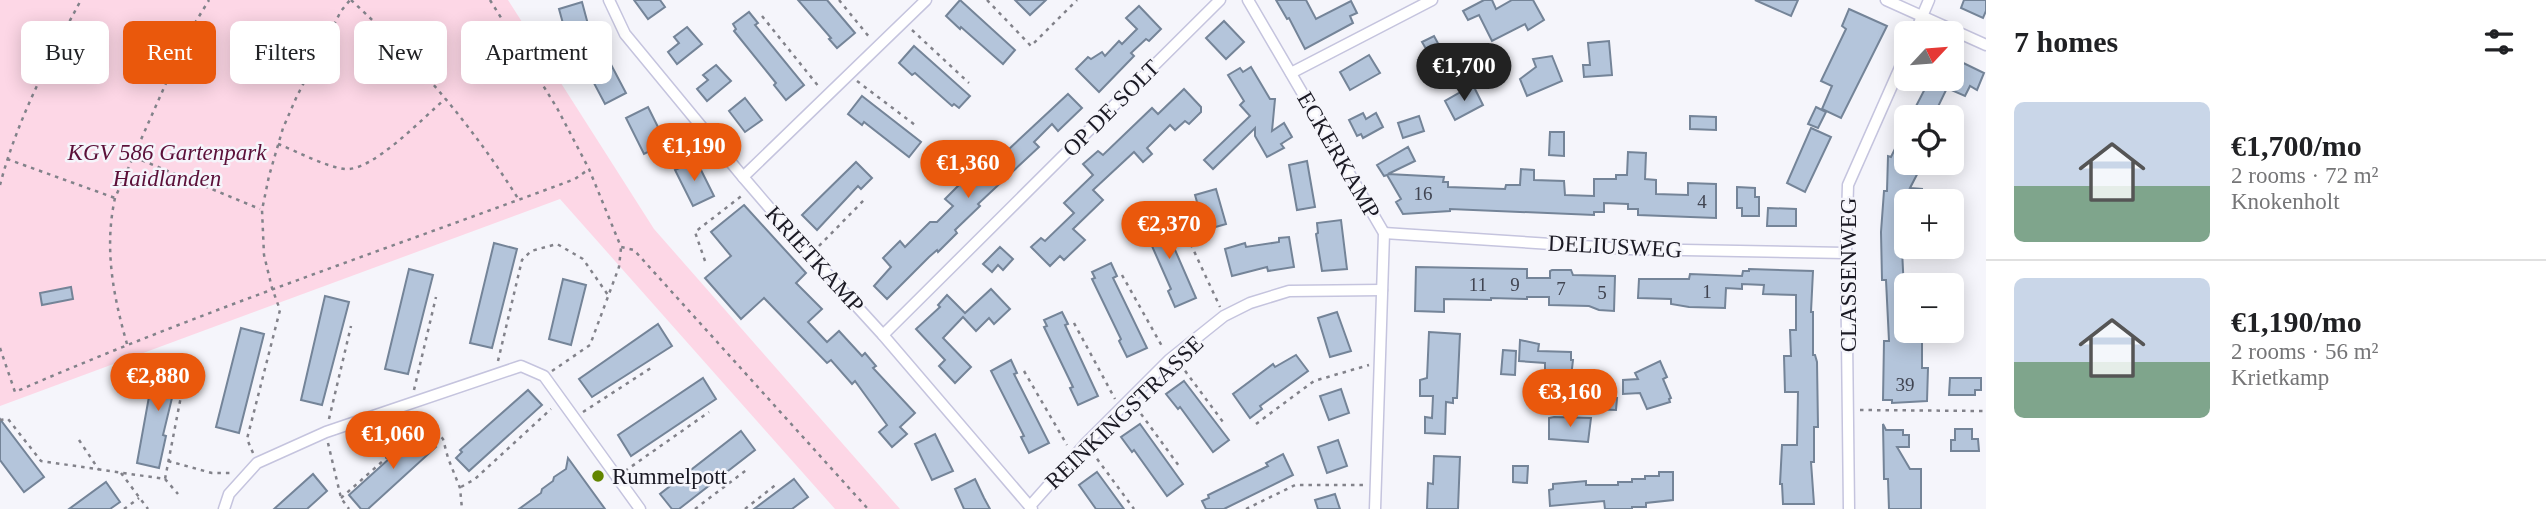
<!DOCTYPE html>
<html lang="en">
<head>
<meta charset="utf-8">
<style>
  :root { --surface:#fff; --page:#f6f6f6; --text:#202124; --muted:#757577; --line:#e0e0e0; --accent:#ea580c }
  body { margin:0; font-family:Georgia,serif; background:var(--page); color:var(--text); height:100vh; display:flex; flex-direction:column; font-size:26px; white-space:nowrap }
  * { box-sizing:border-box; margin:0 }
  p { font-size:23px; color:var(--muted) }
  .icon { flex:none; width:38px; height:38px; fill:none; stroke:currentColor; stroke-width:2; stroke-linecap:round; stroke-linejoin:round }
  .map { position:relative; flex:1; overflow:hidden }
  .drawer { display:flex; flex-direction:column; background:var(--surface); width:560px }
  .drawer>* { flex:none }
  .top-card { position:absolute; left:21px; top:21px; width:665px; height:63px; display:flex; gap:14px }
  .needle { width:46px; rotate:64deg }
  .fabs { position:absolute; left:1894px; top:21px; display:grid; gap:14px }
  .fabs a { display:grid; place-items:center; width:70px; height:70px; border-radius:10px; background:var(--surface); box-shadow:0 4px 18px #0003; font-size:35px }
  .price { position:absolute; translate:-50% -60px; padding:0 16px; border-radius:24px; background:var(--accent); color:#fff; font-size:23px; line-height:46px; filter:drop-shadow(0 2px 4px #0008) }
  .price::after { content:''; position:absolute; left:50%; top:42px; width:21px; height:16px; margin-left:-10px; background:inherit; clip-path:polygon(0 0,100% 0,50% 100%) }
  .price.current { background:#222; color:#fff }
  ul { padding:0; list-style:none }
  li { display:flex; align-items:center; gap:21px; height:175px; padding:0 28px }
  li+li { border-top:2px solid var(--line) }
  li span { display:grid; place-items:center; flex:none; width:196px; height:140px; border-radius:10px; color:#555 }
  li>.icon { margin-inline-start:auto }
  span .icon { width:84px; height:84px; fill:#fffc; stroke-width:1 }
  li b { font-size:30px }
  h2 { display:flex; justify-content:space-between; align-items:center; height:84px; padding:0 28px; font-size:30px }
  .pill { padding:0 24px; border-radius:10px; background:var(--surface); box-shadow:0 4px 18px #0003; font-size:24px; line-height:63px }
  .pill.current { background:var(--accent); color:#fff }
  main { display:flex; flex:1; min-height:0 }
  .map>svg:first-child { display:block }
</style>
</head>
<body>
<main>
<div class="map">
<svg width="1986" height="509" viewBox="0 0 1986 509">
  <rect width="100%" height="100%" fill="#f5f5fb"/>
  <polygon fill="#fdd7e6" points="0,0 508,0 654,229 900,509 835,509 560,199 0,406"/>
  <g fill="#b4c5db" stroke="#748498" stroke-width="2">
    <polygon points="634,0 660,0 665,7 648,19"/>
    <polygon points="798,0 827,0 855,33 837,48 829,39 831,38"/>
    <polygon points="960,0 1015,50 1003,64 961,27 960,29 946,16"/>
    <polygon points="1015,0 1046,0 1030,15"/>
    <polygon points="1276,0 1306,0 1316,19 1351,1 1357,13 1350,16 1353,23 1305,49 1289,18 1287,19"/>
    <polygon points="1484,0 1492,0 1496,9 1512,0 1533,0 1544,20 1528,30 1525,24 1492,41 1479,15 1468,20 1463,11"/>
    <polygon points="1755,0 1798,0 1791,16"/>
    <polygon points="1964,0 1986,0 1986,11 1983,18 1961,8"/>
    <polygon points="582,2 593,43 570,49 559,9"/>
    <polygon points="1139,6 1161,29 1149,41 1146,39 1131,53 1134,56 1099,92 1076,69 1088,57 1091,59 1102,52 1105,56 1119,41 1122,44 1137,29 1126,18"/>
    <polygon points="1849,9 1887,26 1841,118 1822,109 1832,86 1821,81 1846,29 1842,26"/>
    <polygon points="749,12 758,23 755,25 804,85 786,100 774,85 776,83 734,31 736,29 733,24"/>
    <polygon points="1224,21 1244,42 1226,59 1206,38"/>
    <polygon points="687,27 702,44 677,64 668,52 679,43 674,37"/>
    <polygon points="1434,36 1447,60 1425,72 1418,60 1429,54 1422,42"/>
    <polygon points="1609,41 1612,75 1584,77 1583,65 1590,65 1588,43"/>
    <polygon points="914,46 970,96 959,108 954,104 952,106 915,73 912,75 899,63"/>
    <polygon points="1369,55 1380,73 1350,90 1340,72"/>
    <polygon points="1552,56 1562,81 1527,96 1520,79 1536,67 1533,59"/>
    <polygon points="607,57 626,93 605,104 586,68"/>
    <polygon points="1951,57 1984,73 1977,90 1970,86 1965,96 1947,88 1933,117 1924,117 1913,112 1930,79 1951,79"/>
    <polygon points="716,65 731,81 707,101 697,89 708,80 703,75"/>
    <polygon points="1251,67 1270,99 1275,99 1272,131 1284,123 1292,137 1281,144 1284,148 1267,157 1255,136 1255,128 1213,169 1204,160 1250,116 1240,105 1244,101 1228,75 1240,68 1243,72"/>
    <polygon points="1473,85 1483,105 1455,120 1445,101"/>
    <polygon points="1184,89 1201,107 1201,112 1189,124 1185,121 1175,130 1170,125 1147,148 1152,154 1143,162 1134,152 1093,190 1103,200 1073,229 1085,240 1064,260 1060,256 1050,266 1031,247 1041,238 1045,241 1074,213 1064,203 1093,175 1083,164 1098,151 1103,155 1152,108 1158,114"/>
    <polygon points="1068,94 1082,108 1058,131 1052,124 1034,142 1039,147 978,204 980,206 955,230 957,233 938,252 937,250 929,257 887,299 874,286 891,267 883,258 900,241 905,247 930,222 937,222 953,206 945,199 973,171 972,170 988,154 995,162"/>
    <polygon points="862,96 921,142 909,157 864,122 862,125 848,114"/>
    <polygon points="745,98 762,120 745,132 729,111"/>
    <polygon points="648,107 666,143 644,154 626,118"/>
    <polygon points="1816,107 1826,112 1818,128 1808,124"/>
    <polygon points="1363,113 1366,119 1376,113 1383,127 1363,138 1361,134 1357,136 1349,120"/>
    <polygon points="1419,116 1424,131 1403,138 1398,123"/>
    <polygon points="1690,116 1716,117 1716,130 1690,129"/>
    <polygon points="1906,126 1906,163 1923,163 1910,188 1922,189 1921,201 1906,201 1906,209 1900,209 1906,331 1922,331 1922,368 1928,368 1927,401 1892,403 1892,400 1883,400 1884,341 1889,341 1886,280 1882,280 1881,232 1884,191 1887,191 1888,156 1891,157"/>
    <polygon points="1811,128 1831,137 1805,192 1787,183"/>
    <polygon points="1550,132 1564,132 1564,156 1549,155"/>
    <polygon points="1408,147 1415,161 1388,174 1444,177 1443,182 1448,182 1448,187 1505,189 1506,185 1520,185 1521,169 1534,170 1534,180 1564,181 1565,195 1594,196 1594,179 1616,179 1616,175 1627,175 1628,152 1646,153 1645,179 1656,180 1656,194 1688,195 1688,183 1716,184 1716,218 1638,215 1638,209 1628,209 1628,204 1604,203 1604,212 1594,212 1594,215 1450,209 1450,211 1403,214 1396,202 1401,199 1387,175 1384,176 1377,165"/>
    <polygon points="696,160 714,196 693,206 675,170"/>
    <polygon points="1307,161 1315,207 1297,210 1289,165"/>
    <polygon points="856,162 872,178 861,189 858,186 817,230 802,215"/>
    <polygon points="1737,187 1755,188 1755,197 1759,197 1759,216 1742,216 1742,208 1737,208"/>
    <polygon points="1216,189 1226,224 1205,230 1195,195"/>
    <polygon points="744,205 806,273 796,283 822,309 808,322 827,342 839,331 862,356 865,353 876,366 873,368 915,413 900,427 907,434 892,447 879,432 887,425 855,381 852,384 831,360 827,363 764,298 741,319 705,278 731,256 711,232"/>
    <polygon points="1768,208 1796,209 1796,226 1767,226"/>
    <polygon points="1163,213 1168,226 1165,227 1196,298 1175,307 1168,291 1171,289 1144,228 1147,226 1145,221"/>
    <polygon points="1341,220 1347,269 1322,271 1316,234 1318,233 1317,223"/>
    <polygon points="1289,237 1294,267 1268,271 1267,267 1232,276 1225,249 1245,243 1246,247 1279,242 1279,238"/>
    <polygon points="494,243 517,249 492,348 470,343"/>
    <polygon points="1000,247 1013,259 1003,270 998,265 992,272 983,264"/>
    <polygon points="1111,263 1117,276 1113,278 1147,348 1127,357 1119,341 1121,339 1092,279 1095,278 1092,272"/>
    <polygon points="1416,267 1527,269 1527,278 1550,278 1550,271 1552,270 1571,270 1573,275 1615,276 1614,311 1599,310 1589,306 1549,305 1549,297 1527,297 1527,299 1491,298 1491,300 1444,299 1444,312 1415,311"/>
    <polygon points="409,269 433,275 408,374 385,369"/>
    <polygon points="1749,269 1813,271 1811,312 1813,312 1813,355 1815,355 1817,362 1818,427 1814,427 1814,462 1811,462 1814,504 1783,504 1782,484 1780,484 1782,445 1797,445 1798,392 1785,392 1784,356 1791,356 1790,330 1796,330 1796,295 1763,294 1764,285 1742,284 1742,289 1726,288 1725,308 1689,307 1671,304 1671,299 1638,298 1639,279 1689,279 1690,274 1742,276 1743,271 1749,271"/>
    <polygon points="563,279 586,285 571,345 549,339"/>
    <polygon points="71,287 73,299 42,305 40,293"/>
    <polygon points="991,289 1010,309 994,324 989,318 976,331 963,317 943,338 971,367 955,383 939,366 945,360 916,329 940,307 938,305 947,295 965,313"/>
    <polygon points="325,296 349,302 322,405 301,400"/>
    <polygon points="1062,312 1068,324 1065,325 1098,396 1078,405 1070,388 1073,387 1044,327 1047,326 1044,320"/>
    <polygon points="1337,312 1351,351 1330,357 1318,318"/>
    <polygon points="658,324 672,346 592,397 579,379"/>
    <polygon points="241,328 264,334 239,433 216,427"/>
    <polygon points="1429,332 1460,334 1457,398 1453,398 1453,403 1446,402 1445,434 1425,433 1425,417 1432,418 1433,396 1420,396 1420,380 1427,378"/>
    <polygon points="1520,340 1539,344 1538,351 1571,352 1571,360 1573,360 1570,386 1549,387 1545,377 1545,363 1519,361"/>
    <polygon points="1503,350 1516,351 1515,375 1501,374"/>
    <polygon points="1296,355 1308,371 1260,406 1262,409 1250,418 1233,394 1273,364 1275,367"/>
    <polygon points="156,358 180,365 163,435 166,436 159,468 137,463"/>
    <polygon points="1011,360 1017,373 1014,374 1049,443 1029,453 1021,437 1024,436 991,371"/>
    <polygon points="1660,361 1667,377 1663,379 1671,398 1669,399 1670,402 1647,409 1640,393 1623,394 1623,380 1638,379 1635,373"/>
    <polygon points="703,378 716,399 631,456 618,435"/>
    <polygon points="1950,378 1981,378 1981,390 1975,390 1975,395 1949,395"/>
    <polygon points="1184,381 1229,440 1213,452 1180,407 1178,409 1166,394"/>
    <polygon points="1341,389 1349,413 1329,420 1320,396"/>
    <polygon points="528,390 542,405 469,471 456,458 462,452 460,450"/>
    <polygon points="1591,397 1617,398 1616,410 1590,409"/>
    <polygon points="1554,417 1591,418 1588,442 1549,439 1549,418"/>
    <polygon points="0,419 44,477 24,492 0,460"/>
    <polygon points="1140,424 1183,484 1167,496 1134,450 1132,452 1121,437"/>
    <polygon points="1883,424 1886,430 1903,430 1903,435 1909,435 1909,447 1897,447 1910,469 1921,469 1921,509 1889,509 1888,479 1884,479"/>
    <polygon points="1955,429 1972,429 1972,439 1978,439 1979,451 1951,451 1951,440 1955,440"/>
    <polygon points="421,430 436,447 368,509 361,509 349,495"/>
    <polygon points="741,431 755,450 679,509 672,509 660,494"/>
    <polygon points="935,434 953,471 932,480 915,444"/>
    <polygon points="1338,440 1347,466 1327,473 1318,447"/>
    <polygon points="1283,454 1293,475 1224,509 1206,509 1202,501 1209,498 1208,495 1268,466 1266,463"/>
    <polygon points="1434,456 1460,457 1458,509 1427,509 1428,483 1433,484"/>
    <polygon points="568,458 605,509 519,509 541,493 542,489 553,481 554,477 566,469"/>
    <polygon points="1513,466 1528,466 1527,483 1513,482"/>
    <polygon points="1097,472 1108,487 1124,509 1096,509 1079,485"/>
    <polygon points="1659,472 1673,472 1673,500 1646,503 1646,507 1632,507 1632,509 1605,509 1604,501 1550,506 1549,490 1553,489 1553,484 1586,481 1586,485 1618,485 1618,482 1632,482 1632,479 1645,479 1645,476 1659,476"/>
    <polygon points="313,474 327,491 307,509 274,509"/>
    <polygon points="794,479 808,497 792,509 754,509"/>
    <polygon points="975,479 984,498 990,509 964,509 955,489"/>
    <polygon points="106,482 120,502 110,509 69,509"/>
    <polygon points="1335,494 1340,509 1318,509 1315,500"/>
  </g>
  <g fill="none" stroke-linecap="round" stroke-linejoin="round">
    <g stroke="#c5c4de" stroke-width="13">
      <g id="minor">
        <polyline points="609,0 625,34 743,177 810,255 883,335 1032,509"/>
        <polyline points="1248,0 1384,233 1375,509"/>
        <polyline points="1886,0 1986,45"/>
        <polyline points="1915,33 1929,0"/>
        <polyline points="1291,73 1432,0"/>
        <polyline points="743,177 926,0"/>
        <polyline points="1384,233 1629,249 1846,253"/>
        <polyline points="883,335 1220,0"/>
        <polyline points="1030,506 1086,443 1169,360 1224,316 1250,303 1289,291 1382,290"/>
        <polyline points="224,509 229,494 257,463 326,432 521,366 544,376 640,509"/>
        <polyline points="1849,509 1846,253 1848,185 1906,54"/>
      </g>
    </g>
    <g stroke="#82828a" stroke-width="2.5" stroke-dasharray="3.5 5" stroke-linecap="butt">
      <path d="M351,0C416,60 472,125 519,200"/>
      <polyline points="490,0 557,108 589,169 621,247 634,250 868,509"/>
      <polyline points="839,0 870,38"/>
      <polyline points="987,0 1031,46 1077,0"/>
      <polyline points="762,16 819,87"/>
      <polyline points="912,30 969,83"/>
      <polyline points="857,81 915,125"/>
      <path d="M278,144C299,152 323,166 345,169C372,172 424,117 445,99"/>
      <polyline points="134,157 260,209"/>
      <polyline points="7,159 115,198"/>
      <path d="M0,185C17,120 49,59 81,0"/>
      <polyline points="1180,221 1220,307"/>
      <polyline points="819,246 866,198"/>
      <polyline points="705,261 695,232 744,194"/>
      <polyline points="1122,275 1163,348"/>
      <polyline points="1074,323 1115,399"/>
      <path d="M127,344C113,295 104,248 115,198L187,36L209,0"/>
      <path d="M0,348L15,392C198,312 387,249 575,179L589,169"/>
      <polyline points="498,361 522,260 531,251 557,244 583,259 608,295"/>
      <polyline points="1180,364 1223,422"/>
      <polyline points="552,371 590,345 619,267 621,248"/>
      <polyline points="1024,371 1067,445"/>
      <polyline points="414,390 436,297"/>
      <polyline points="1136,407 1179,466"/>
      <polyline points="1860,410 1986,411"/>
      <polyline points="583,412 654,366"/>
      <polyline points="329,419 351,326"/>
      <polyline points="0,420 8,419 41,461 165,479 182,391"/>
      <polyline points="1256,424 1314,381 1369,365"/>
      <polyline points="79,440 99,470"/>
      <polyline points="328,443 341,498 349,509"/>
      <polyline points="1092,452 1134,509"/>
      <polyline points="253,453 247,439 280,310 272,288 264,255 262,210 269,176 283,128 297,96 341,11 350,0"/>
      <polyline points="168,461 212,473 230,473"/>
      <polyline points="625,471 709,412"/>
      <polyline points="121,473 148,509"/>
      <polyline points="165,479 178,494"/>
      <polyline points="461,487 475,479 551,409"/>
      <polyline points="341,498 427,422 443,439 448,458 460,488 462,509"/>
      <polyline points="124,509 139,498"/>
      <polyline points="695,509 749,468"/>
      <polyline points="745,509 778,483"/>
      <polyline points="1246,509 1295,485 1365,485"/>
    </g>
    <use href="#minor" stroke="#fff" stroke-width="10"/>
  </g>
  <circle fill="#638500" stroke="#f5f5fb" stroke-width="2.5" cx="598" cy="476" r="7"/>
  <g text-anchor="middle" stroke-width="5" stroke-linejoin="round" paint-order="stroke">
    <g font-size="19" fill="#414552">
      <text x="1423" y="200">16</text>
      <text x="1702" y="208">4</text>
      <text x="1478" y="291">11</text>
      <text x="1515" y="291">9</text>
      <text x="1561" y="295">7</text>
      <text x="1707" y="298">1</text>
      <text x="1602" y="299">5</text>
      <text x="1905" y="391">39</text>
    </g>
    <g font-size="23" fill="#1b1a24" stroke="#f5f5fb">
      <text transform="translate(1111 108) rotate(-45)" y="8">OP DE SOLT</text>
      <text transform="translate(1339 155) rotate(60)" y="8">ECKERKAMP</text>
      <text transform="translate(1615 246) rotate(3)" y="8">DELIUSWEG</text>
      <text transform="translate(815 259) rotate(48)" y="8">KRIETKAMP</text>
      <text transform="translate(1848 275) rotate(-90)" y="8">CLASSENWEG</text>
      <text transform="translate(1124 412) rotate(-44)" y="8">REINKINGSTRASSE</text>
    </g>
    <g font-size="23" font-style="italic" fill="#5b1039" stroke="#f5f5fb">
      <text x="167" y="160">KGV 586 Gartenpark<tspan x="167" dy="26">Haidlanden</tspan></text>
    </g>
    <g font-size="23" fill="#1b1a24" stroke="#f5f5fb" text-anchor="start">
      <text x="612" y="484">Rummelpott</text>
    </g>
  </g>
</svg>
<div class="fabs">
<a><svg class="needle" viewBox="-14 -14 28 28"><path d="M0-13l5 13h-10z" fill="#e53935"/><path d="M0 13l5-13h-10z" fill="#757577"/></svg></a>
<a><svg class="icon" aria-label="locate" viewBox="0 0 24 24"><circle cx="12" cy="12" r="6"/><path d="M12 2v4M12 18v4M2 12h4M18 12h4"/></svg></a>
<a>+</a>
<a>−</a>
</div>
<b class="price current" style="left:1464px;top:103px">€1,700</b>
<b class="price" style="left:694px;top:183px">€1,190</b>
<b class="price" style="left:968px;top:200px">€1,360</b>
<b class="price" style="left:1169px;top:261px">€2,370</b>
<b class="price" style="left:158px;top:413px">€2,880</b>
<b class="price" style="left:1570px;top:429px">€3,160</b>
<b class="price" style="left:393px;top:471px">€1,060</b>
<div class="top-card">
<a class="pill">Buy</a>
<a class="pill current">Rent</a>
<a class="pill">Filters</a>
<a class="pill">New</a>
<a class="pill">Apartment</a>
</div>
</div>
<section class="drawer">
<h2>7 homes<svg class="icon" aria-label="filters" viewBox="0 0 24 24"><path d="M4 7h16M4 17h16"/><circle cx="9" cy="7" r="2"/><circle cx="15" cy="17" r="2"/></svg></h2>
<ul>
<li><span style="background:linear-gradient(#c9d6e8 60%,#7fa58c 0)"><svg class="icon" aria-label="home" viewBox="0 0 24 24"><path d="M3 11l9-7 9 7M6 9v11h12V9"/></svg></span><div><b>€1,700/mo</b><p>2 rooms · 72 m²</p><p>Knokenholt</p></div></li>
<li><span style="background:linear-gradient(#c9d6e8 60%,#7fa58c 0)"><svg class="icon" aria-label="home" viewBox="0 0 24 24"><path d="M3 11l9-7 9 7M6 9v11h12V9"/></svg></span><div><b>€1,190/mo</b><p>2 rooms · 56 m²</p><p>Krietkamp</p></div></li>
</ul>
</section>
</main>
</body>
</html>
